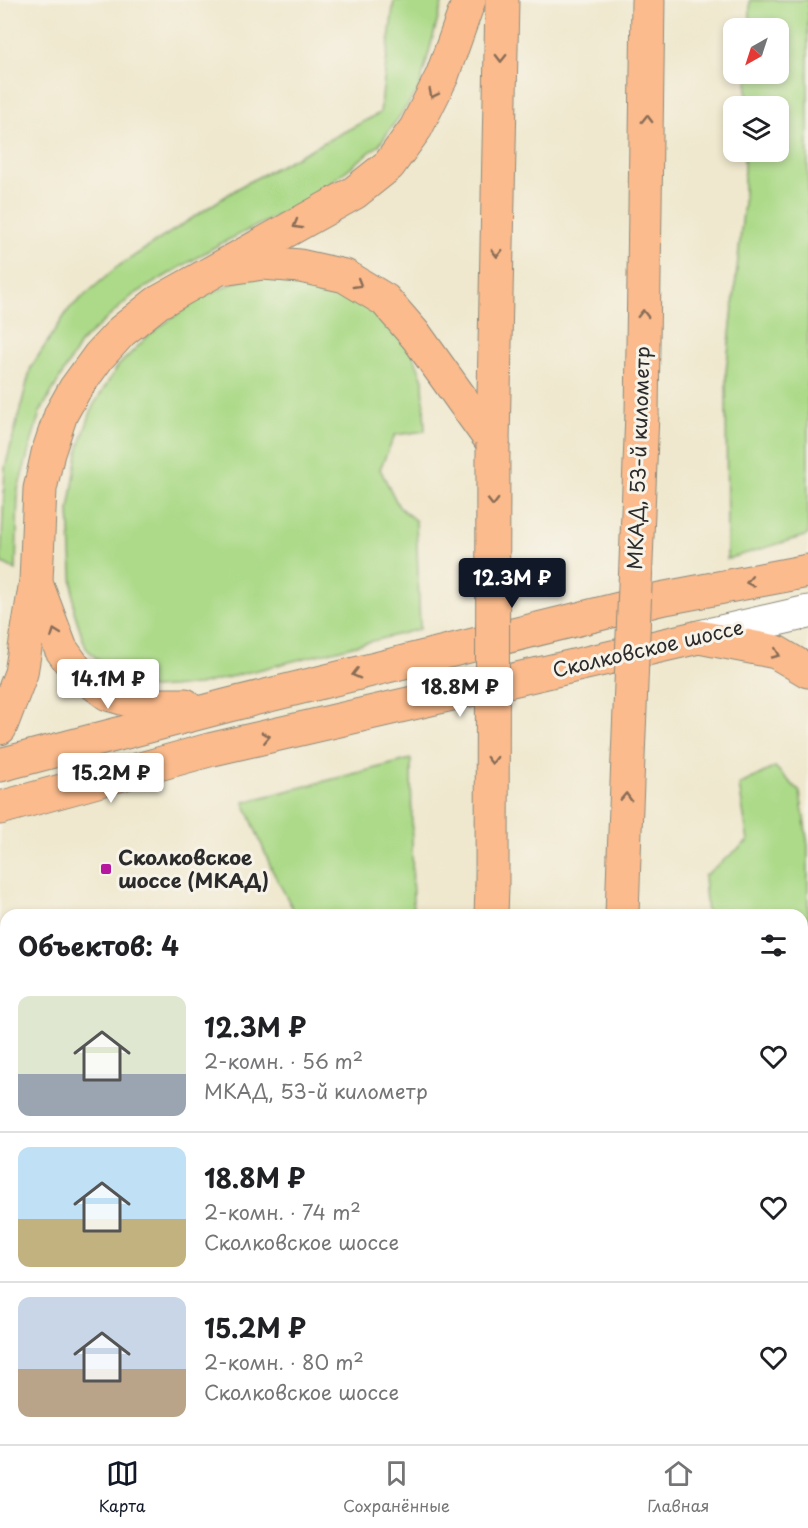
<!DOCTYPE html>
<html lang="ru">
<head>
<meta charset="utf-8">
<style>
  :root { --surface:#fff; --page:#f2f2f2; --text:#202124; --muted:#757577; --line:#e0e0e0; --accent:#111827 }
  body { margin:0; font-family:"Playpen Sans",sans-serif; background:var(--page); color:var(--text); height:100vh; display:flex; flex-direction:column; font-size:22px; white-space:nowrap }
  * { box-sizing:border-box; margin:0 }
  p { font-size:20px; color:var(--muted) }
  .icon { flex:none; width:33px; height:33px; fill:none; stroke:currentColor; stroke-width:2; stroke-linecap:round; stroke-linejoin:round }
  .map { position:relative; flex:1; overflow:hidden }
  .sheet { position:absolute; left:0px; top:909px; width:808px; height:536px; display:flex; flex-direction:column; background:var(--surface); border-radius:18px 18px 0 0; box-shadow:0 3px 9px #0003 }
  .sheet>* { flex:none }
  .needle { width:39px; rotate:219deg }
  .controls { position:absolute; left:723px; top:18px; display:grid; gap:12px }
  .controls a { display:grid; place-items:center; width:66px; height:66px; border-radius:12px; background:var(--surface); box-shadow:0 3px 9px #0003; font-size:30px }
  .price { position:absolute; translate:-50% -51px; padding:0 14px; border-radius:6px; background:#fff; color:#222; font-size:20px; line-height:39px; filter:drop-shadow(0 2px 3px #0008) }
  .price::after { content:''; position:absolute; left:50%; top:36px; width:18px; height:14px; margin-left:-9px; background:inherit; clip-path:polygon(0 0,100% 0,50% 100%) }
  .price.active { background:var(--accent); color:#fff }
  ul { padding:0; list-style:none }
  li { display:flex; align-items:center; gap:18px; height:150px; padding:0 18px }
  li+li { border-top:2px solid var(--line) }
  li span { display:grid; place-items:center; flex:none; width:168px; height:120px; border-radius:12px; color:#555 }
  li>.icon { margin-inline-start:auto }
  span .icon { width:72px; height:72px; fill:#fffc; stroke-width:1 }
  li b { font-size:26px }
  h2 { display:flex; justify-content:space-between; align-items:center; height:72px; padding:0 18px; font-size:26px }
  .tab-bar { display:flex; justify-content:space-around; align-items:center; height:84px; border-top:2px solid var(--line); background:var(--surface); font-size:16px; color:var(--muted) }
  .tab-bar a { display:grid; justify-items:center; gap:3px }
  .tab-bar .active { color:var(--accent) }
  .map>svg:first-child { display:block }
</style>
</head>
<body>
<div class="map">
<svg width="808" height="1444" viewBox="0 0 808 1444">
  <rect width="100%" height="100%" fill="#f7f3e8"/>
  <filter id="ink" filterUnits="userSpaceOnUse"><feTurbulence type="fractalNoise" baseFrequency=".0167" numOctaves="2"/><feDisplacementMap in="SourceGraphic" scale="12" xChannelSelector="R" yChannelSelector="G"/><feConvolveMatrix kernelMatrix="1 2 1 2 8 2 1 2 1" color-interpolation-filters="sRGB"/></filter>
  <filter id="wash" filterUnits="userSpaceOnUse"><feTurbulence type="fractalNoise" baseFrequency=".008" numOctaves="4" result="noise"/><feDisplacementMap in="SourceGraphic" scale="24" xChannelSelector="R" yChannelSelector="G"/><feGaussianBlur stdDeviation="1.35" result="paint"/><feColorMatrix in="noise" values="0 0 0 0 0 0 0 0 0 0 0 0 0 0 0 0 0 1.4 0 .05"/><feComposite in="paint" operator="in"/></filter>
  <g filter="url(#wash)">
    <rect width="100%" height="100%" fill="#efe8ce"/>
    <g fill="#acda88" stroke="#6c825a" stroke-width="1.5">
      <polygon points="394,0 443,0 419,89 379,145 307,201 218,245 133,295 81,342 40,412 18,489 16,570 1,562 5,468 31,367 69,309 117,267 243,185 380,113"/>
      <polygon points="750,0 808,0 808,535 727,559 726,372 744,203 744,152 778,152 778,106 746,106 748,74 778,74 778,28 750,28"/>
      <polygon points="247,277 343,281 403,327 423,380 425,431 395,435 380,469 399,507 416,521 420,629 198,685 153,688 127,682 104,666 86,648 74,611 69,510 79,447 93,406 118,366 149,335 198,299"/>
      <polygon points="411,759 413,915 295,915 293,909 272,870 244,802"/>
      <polygon points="775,767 800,792 808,846 808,1444 700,1444 701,1439 802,1438 802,915 707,915 704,876 748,841 739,785"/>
      <polygon points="0,1373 6,1376 6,1405 0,1402"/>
      <polygon points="277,1438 395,1438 395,1439 390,1444 256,1444"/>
      <polygon points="63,1439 116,1439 126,1444 73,1444"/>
    </g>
  </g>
  <g filter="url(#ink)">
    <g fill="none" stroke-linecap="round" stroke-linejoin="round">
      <g stroke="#8d8a7c" stroke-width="35">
        <g id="minor">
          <polyline points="699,637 808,612"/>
          <polyline points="416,1444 419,1438"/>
        </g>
      </g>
      <g stroke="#8d8a7c" stroke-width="35">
        <g id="major">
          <polyline points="229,268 263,263 300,266 345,276 385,300 417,337 493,443"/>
          <polyline points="36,583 61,649 77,671 108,694 145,705 185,705"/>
          <polyline points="0,728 21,673 36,581 40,489 48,453 61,414 75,389 99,356 122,331 157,303 354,193 389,165 416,128 442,76 469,0"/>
          <polyline points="0,765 229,705 660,599 808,571"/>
          <polyline points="0,808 209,750 699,637 776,652 808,671"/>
          <polyline points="0,1345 6,1348"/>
          <polyline points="174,1438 184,1444"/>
        </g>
      </g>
      <g stroke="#8d8a7c" stroke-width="35">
        <g id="highway">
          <polyline points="642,414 648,0"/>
          <polyline points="493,443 502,0"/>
          <polyline points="491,915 492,887"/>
          <polyline points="622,915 624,856"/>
          <polyline points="472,1444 473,1438"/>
          <polyline points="604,1444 605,1438"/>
        </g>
      </g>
      <use href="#minor" stroke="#fff" stroke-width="33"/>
      <use href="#major" stroke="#fbbb8c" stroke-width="33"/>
      <use href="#highway" stroke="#fbbb8c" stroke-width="33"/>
      <g stroke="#8d8a7c" stroke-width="35" stroke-linecap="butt">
        <g id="highway-bridge">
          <polyline points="624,856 642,414"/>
          <polyline points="492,887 493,443"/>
        </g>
      </g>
      <use href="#highway-bridge" stroke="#fbbb8c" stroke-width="33"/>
    </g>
    <defs><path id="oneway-chevron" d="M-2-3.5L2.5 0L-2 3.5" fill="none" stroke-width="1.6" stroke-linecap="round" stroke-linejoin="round" transform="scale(1.5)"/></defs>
    <g stroke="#896c57">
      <use href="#oneway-chevron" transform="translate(501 58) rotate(91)"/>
      <use href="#oneway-chevron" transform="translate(433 94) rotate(117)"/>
      <use href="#oneway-chevron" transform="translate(647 119) rotate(-89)"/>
      <use href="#oneway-chevron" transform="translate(297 225) rotate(150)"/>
      <use href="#oneway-chevron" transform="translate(497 253) rotate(91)"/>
      <use href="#oneway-chevron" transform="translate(358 284) rotate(31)"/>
      <use href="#oneway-chevron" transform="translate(643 314) rotate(-89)"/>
      <use href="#oneway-chevron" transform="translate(493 502) rotate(90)"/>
      <use href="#oneway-chevron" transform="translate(750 582) rotate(169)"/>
      <use href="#oneway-chevron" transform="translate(55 633) rotate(-110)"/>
      <use href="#oneway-chevron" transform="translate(776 654) rotate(22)"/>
      <use href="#oneway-chevron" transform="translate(356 674) rotate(166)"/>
      <use href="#oneway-chevron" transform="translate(266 737) rotate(-13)"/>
      <use href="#oneway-chevron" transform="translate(492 760) rotate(90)"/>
      <use href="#oneway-chevron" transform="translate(626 797) rotate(-88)"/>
    </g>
  </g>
  <rect fill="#b5179e" stroke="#f7f3e8" stroke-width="2" x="100" y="863" width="12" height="12" rx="3"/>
  <g text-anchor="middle" stroke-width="6" stroke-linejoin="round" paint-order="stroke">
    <g font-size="20" fill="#2b2b2b" stroke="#f7f3e8">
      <text transform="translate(639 458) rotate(-88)" y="7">МКАД, 53-й километр</text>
      <text transform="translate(648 649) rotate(-13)" y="7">Сколковское шоссе</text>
    </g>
    <g font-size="20" font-weight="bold" fill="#2b2b2b" stroke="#f7f3e8" text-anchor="start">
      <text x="118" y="865">Сколковское<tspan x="118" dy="23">шоссе (МКАД)</tspan></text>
    </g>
  </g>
</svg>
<div class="controls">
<a><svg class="needle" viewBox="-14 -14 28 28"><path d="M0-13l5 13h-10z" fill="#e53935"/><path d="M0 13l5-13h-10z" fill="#757577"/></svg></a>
<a><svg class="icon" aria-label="layers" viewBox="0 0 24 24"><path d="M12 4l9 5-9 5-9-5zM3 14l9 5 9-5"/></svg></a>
</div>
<b class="price active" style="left:512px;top:609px">12.3M ₽</b>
<b class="price" style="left:108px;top:710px">14.1M ₽</b>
<b class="price" style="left:460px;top:718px">18.8M ₽</b>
<b class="price" style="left:111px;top:804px">15.2M ₽</b>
<section class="sheet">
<h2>Объектов: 4<svg class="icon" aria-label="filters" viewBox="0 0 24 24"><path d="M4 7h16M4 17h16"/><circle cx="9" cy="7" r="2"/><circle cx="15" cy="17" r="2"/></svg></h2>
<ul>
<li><span style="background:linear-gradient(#dfe7d0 65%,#9aa5b1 0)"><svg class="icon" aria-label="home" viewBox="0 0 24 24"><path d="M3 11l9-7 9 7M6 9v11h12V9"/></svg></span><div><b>12.3M ₽</b><p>2-комн. · 56 m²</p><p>МКАД, 53-й километр</p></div><svg class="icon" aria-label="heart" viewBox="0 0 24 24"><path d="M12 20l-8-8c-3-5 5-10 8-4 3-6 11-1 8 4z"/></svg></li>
<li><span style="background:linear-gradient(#bfe0f5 60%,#c2b280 0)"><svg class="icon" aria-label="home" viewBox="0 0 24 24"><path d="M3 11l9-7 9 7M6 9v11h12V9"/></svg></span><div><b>18.8M ₽</b><p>2-комн. · 74 m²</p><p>Сколковское шоссе</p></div><svg class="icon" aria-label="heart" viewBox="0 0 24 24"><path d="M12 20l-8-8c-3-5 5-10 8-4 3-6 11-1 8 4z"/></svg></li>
<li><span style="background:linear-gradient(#c9d6e8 60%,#b9a48a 0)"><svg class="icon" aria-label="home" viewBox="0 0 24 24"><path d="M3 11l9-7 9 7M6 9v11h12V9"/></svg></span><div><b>15.2M ₽</b><p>2-комн. · 80 m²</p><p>Сколковское шоссе</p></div><svg class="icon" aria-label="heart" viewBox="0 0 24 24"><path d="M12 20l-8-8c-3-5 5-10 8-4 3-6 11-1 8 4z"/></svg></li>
</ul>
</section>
</div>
<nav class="tab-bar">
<a class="active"><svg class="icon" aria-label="map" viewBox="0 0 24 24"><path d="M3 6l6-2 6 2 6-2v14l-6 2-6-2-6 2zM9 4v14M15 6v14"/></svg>Карта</a>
<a><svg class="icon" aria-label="saved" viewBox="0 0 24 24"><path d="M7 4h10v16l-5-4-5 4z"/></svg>Сохранённые</a>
<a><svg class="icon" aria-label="home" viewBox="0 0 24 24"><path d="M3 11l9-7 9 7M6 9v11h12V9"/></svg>Главная</a>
</nav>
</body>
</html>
